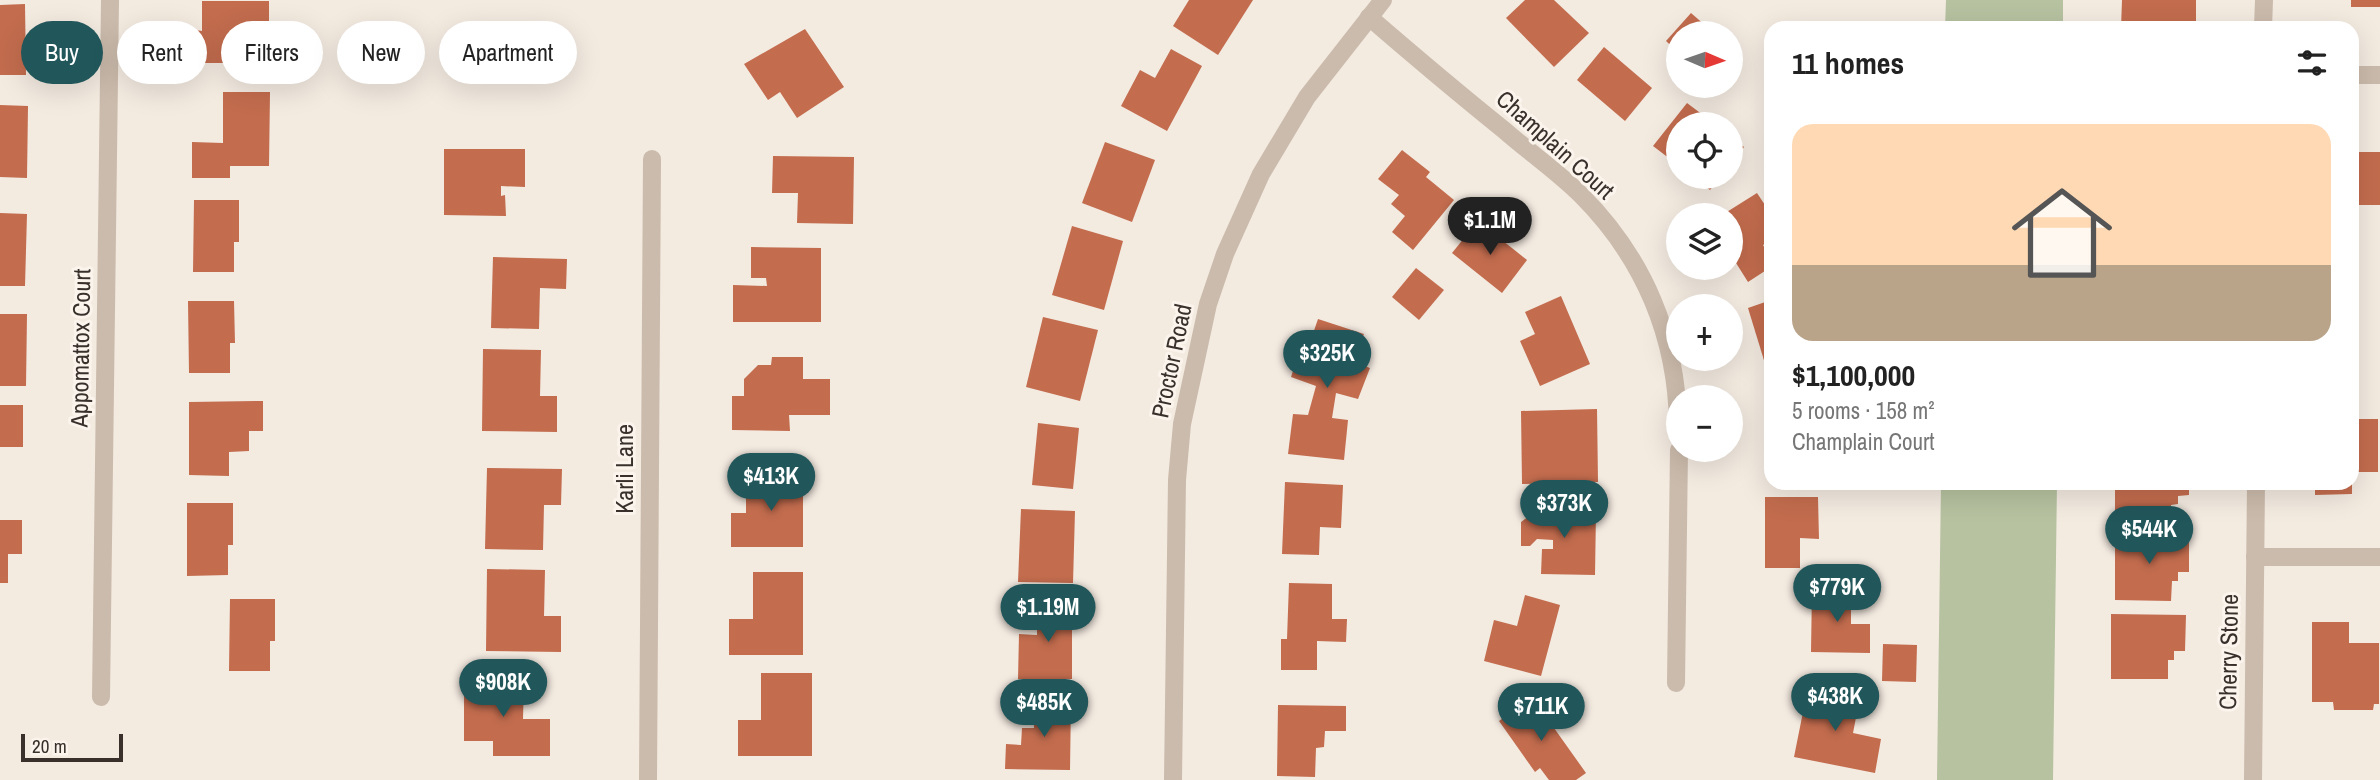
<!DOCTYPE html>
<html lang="en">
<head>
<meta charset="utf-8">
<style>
  :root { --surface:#fff; --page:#f6f6f6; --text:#222; --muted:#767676; --line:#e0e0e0; --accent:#21565a }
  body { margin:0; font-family:"Archivo Narrow",sans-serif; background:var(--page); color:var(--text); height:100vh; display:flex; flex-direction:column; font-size:26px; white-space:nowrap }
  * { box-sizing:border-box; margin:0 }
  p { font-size:23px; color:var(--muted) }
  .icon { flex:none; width:38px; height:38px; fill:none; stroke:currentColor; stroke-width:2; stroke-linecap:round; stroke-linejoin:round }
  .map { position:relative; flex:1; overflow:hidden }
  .sheet { position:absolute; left:1764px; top:21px; width:595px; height:469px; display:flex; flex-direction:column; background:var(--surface); border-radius:21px; box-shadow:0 7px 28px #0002 }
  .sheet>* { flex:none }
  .guide { position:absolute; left:21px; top:21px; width:665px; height:63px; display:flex; gap:14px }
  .needle { width:46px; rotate:92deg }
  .buttons { position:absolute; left:1666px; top:21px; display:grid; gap:14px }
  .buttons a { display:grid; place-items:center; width:77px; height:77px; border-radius:50%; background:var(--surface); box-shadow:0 7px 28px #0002; font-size:35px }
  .scale { position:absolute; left:21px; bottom:18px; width:102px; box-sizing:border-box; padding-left:7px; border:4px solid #392f2b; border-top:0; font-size:19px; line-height:24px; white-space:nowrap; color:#392f2b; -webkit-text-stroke:5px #faf4ed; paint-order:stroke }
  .price { position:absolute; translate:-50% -60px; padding:0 16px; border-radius:24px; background:var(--accent); color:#fff; font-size:23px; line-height:46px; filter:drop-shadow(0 2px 4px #0008) }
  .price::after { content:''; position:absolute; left:50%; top:42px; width:21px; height:16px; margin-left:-10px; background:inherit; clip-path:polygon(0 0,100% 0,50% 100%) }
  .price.current { background:#222; color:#fff }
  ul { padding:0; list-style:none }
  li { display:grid; align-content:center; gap:14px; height:371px; padding:0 28px }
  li+li { border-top:2px solid var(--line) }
  li span { display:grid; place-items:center; height:217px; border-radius:21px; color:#555 }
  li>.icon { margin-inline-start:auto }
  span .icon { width:126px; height:126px; fill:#fffc; stroke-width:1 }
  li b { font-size:30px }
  h2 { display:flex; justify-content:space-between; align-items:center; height:84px; padding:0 28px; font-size:30px }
  .tag { padding:0 24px; border-radius:32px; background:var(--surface); box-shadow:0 7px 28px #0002; font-size:24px; line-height:63px }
  .tag.current { background:var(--accent); color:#fff }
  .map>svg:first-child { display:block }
</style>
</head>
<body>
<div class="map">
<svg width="2380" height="780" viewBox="0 0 2380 780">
  <rect width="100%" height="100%" fill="#f3eae0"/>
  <g fill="#b6c2a0">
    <polygon points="1946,0 2063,0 2063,28 1945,28"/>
    <polygon points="1941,483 2057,483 2053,780 1937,780"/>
  </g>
  <g fill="#c36c4e">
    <polygon points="1189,0 1253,0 1218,55 1173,26"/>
    <polygon points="1525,0 1554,0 1589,33 1554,67 1506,18"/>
    <polygon points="2122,0 2196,0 2196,26 2121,28"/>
    <rect x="2351" y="0" width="29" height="7"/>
    <polygon points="202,1 269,1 269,63 196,63 196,30 202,31"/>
    <polygon points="25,4 26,75 0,75 0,5"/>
    <polygon points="1691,13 1714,33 1678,33 1678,52 1666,41"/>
    <polygon points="805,29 844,87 797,118 780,92 768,100 744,64"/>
    <polygon points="1604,47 1652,88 1625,121 1577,80"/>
    <polygon points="1171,49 1202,66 1167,131 1121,106 1140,70 1155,78"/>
    <polygon points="223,92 270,92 269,166 230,166 230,178 192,178 192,142 223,143"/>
    <polygon points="1687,103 1715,124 1678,124 1678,165 1653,146"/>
    <polygon points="0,105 28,106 27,178 0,177"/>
    <polygon points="2352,132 2355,132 2355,152 2380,152 2380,205 2355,205 2355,209 2352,209"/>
    <polygon points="1731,137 1744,147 1731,163"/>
    <polygon points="1105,142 1155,160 1132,222 1082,203"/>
    <polygon points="444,149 525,149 525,187 501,186 501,196 505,195 506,216 444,215"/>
    <polygon points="1402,150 1430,172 1426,177 1454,200 1413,250 1392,232 1405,216 1391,204 1399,195 1378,179"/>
    <polygon points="773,156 854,157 853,224 797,223 798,193 772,193"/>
    <polygon points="1693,177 1720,177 1710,190"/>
    <polygon points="1757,193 1771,214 1771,240 1763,245 1771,258 1771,267 1748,282 1731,255 1731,215 1722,215"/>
    <polygon points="194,200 239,200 239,242 234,242 234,272 193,272"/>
    <polygon points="0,213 27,214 25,286 0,286"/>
    <polygon points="1478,221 1527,260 1502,293 1452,253"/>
    <polygon points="1072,226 1123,241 1104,310 1052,295"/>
    <polygon points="751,247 821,248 821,322 733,322 733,285 767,286 766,278 751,278"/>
    <polygon points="493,257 567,259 566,289 540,288 539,329 491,328"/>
    <polygon points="1416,268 1444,290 1419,320 1392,297"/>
    <polygon points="1561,296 1590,364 1540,386 1520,341 1535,334 1525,312"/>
    <polygon points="1771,300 1771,380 1770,380 1748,308"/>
    <polygon points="188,301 234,301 235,343 230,343 230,373 189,373"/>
    <polygon points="0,314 27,314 26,386 0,386"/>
    <polygon points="1043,317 1098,330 1080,401 1026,387"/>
    <polygon points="1318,319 1364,334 1354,362 1370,368 1358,399 1336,393 1332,418 1348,420 1344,460 1288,454 1293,414 1308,415 1316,386 1291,377 1300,349 1307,351"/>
    <polygon points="483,349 541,350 540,396 557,396 557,432 482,431"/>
    <polygon points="772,357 803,357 803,379 830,379 830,415 789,415 790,431 732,430 732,396 744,396 744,379 758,365 771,365"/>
    <rect x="1766" y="398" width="5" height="65"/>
    <polygon points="263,401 263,431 249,431 249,451 229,452 229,476 189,475 189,402"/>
    <rect x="0" y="405" width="23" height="42"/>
    <polygon points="1597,409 1598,482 1522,484 1521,411"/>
    <rect x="2352" y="419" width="26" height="53"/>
    <polygon points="1038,423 1079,428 1073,489 1032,485"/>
    <polygon points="487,468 562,469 561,505 544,505 543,550 485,549"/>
    <polygon points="753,474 803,474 803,547 731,547 731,513 746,513 746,493 753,493"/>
    <polygon points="1285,482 1343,485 1341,528 1320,527 1319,555 1282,554"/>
    <polygon points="2115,483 2189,483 2189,495 2178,496 2178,504 2171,505 2171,524 2115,523"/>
    <polygon points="2315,483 2352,483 2352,494 2315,495"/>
    <polygon points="1765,497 1818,497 1819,539 1800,538 1800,568 1765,568"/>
    <polygon points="187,503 233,503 233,545 228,545 228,575 187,576"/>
    <polygon points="1021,509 1075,511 1073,583 1018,582"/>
    <polygon points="1537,510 1596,511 1595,575 1541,574 1542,549 1553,549 1553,540 1537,539 1530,546 1521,546 1521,522"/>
    <polygon points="0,520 22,520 22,554 8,554 8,583 0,583"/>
    <polygon points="2115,536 2189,536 2189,572 2178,572 2178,581 2172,581 2171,601 2115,600"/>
    <polygon points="487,569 545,570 544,616 561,616 561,652 486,651"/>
    <polygon points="753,572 803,572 803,655 729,655 729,619 753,619"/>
    <polygon points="1289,583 1332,584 1332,619 1347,619 1346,642 1317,641 1317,670 1281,670 1281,639 1287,639"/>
    <polygon points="1812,589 1851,590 1851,624 1870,624 1870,653 1811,652"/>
    <polygon points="1525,595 1560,605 1541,676 1484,661 1494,620 1517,626"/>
    <polygon points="230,599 275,599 275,641 270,641 270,671 229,671"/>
    <polygon points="1037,600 1072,600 1072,679 1018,679 1019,634 1037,635"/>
    <polygon points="2111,614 2186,615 2185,651 2174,651 2174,660 2168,660 2168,679 2111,679"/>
    <polygon points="2312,622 2349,622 2349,643 2379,643 2379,704 2374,704 2373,710 2334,710 2333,702 2312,702"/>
    <polygon points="1883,644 1917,645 1916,682 1882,681"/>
    <polygon points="761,673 812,673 812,756 738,756 738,720 761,720"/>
    <polygon points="464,680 524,681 523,719 550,719 550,756 493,756 493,741 464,741"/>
    <polygon points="1808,687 1860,697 1853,733 1881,739 1875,773 1794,757"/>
    <polygon points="1532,697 1586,773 1576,780 1549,780 1540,768 1535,772 1499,721"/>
    <polygon points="1034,698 1071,699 1070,770 1005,769 1006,744 1021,745 1022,728 1034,728"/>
    <polygon points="1278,705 1346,706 1346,731 1325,731 1324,747 1316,748 1315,777 1277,776"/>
  </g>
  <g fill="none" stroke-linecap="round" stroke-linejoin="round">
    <g stroke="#cbbbac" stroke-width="18">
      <path d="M1369,17C1413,55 1458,93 1504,130C1529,152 1558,172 1581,195C1644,258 1677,337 1678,425"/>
      <polyline points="2263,28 2264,0"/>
      <polyline points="2352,75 2380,75"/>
      <polyline points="2255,557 2380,557"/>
      <polyline points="1676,683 1679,450"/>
      <polyline points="101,697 110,0"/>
      <polyline points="648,780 652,159"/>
      <polyline points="1173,780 1177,480 1182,424 1208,304 1225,254 1261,174 1307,97 1383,0"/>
      <polyline points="2253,780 2256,483"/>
    </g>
  </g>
  <g text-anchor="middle" stroke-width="6" stroke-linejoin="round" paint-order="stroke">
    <g font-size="24" fill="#392f2b" stroke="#faf4ed">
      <text transform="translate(1555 145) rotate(42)" y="8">Champlain Court</text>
      <text transform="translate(81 348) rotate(-89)" y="8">Appomattox Court</text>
      <text transform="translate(1172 361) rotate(-78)" y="8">Proctor Road</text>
      <text transform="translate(625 469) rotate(-90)" y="8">Karli Lane</text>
      <text transform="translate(2229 652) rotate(-89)" y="8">Cherry Stone</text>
    </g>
  </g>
</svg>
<div class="buttons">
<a><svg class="needle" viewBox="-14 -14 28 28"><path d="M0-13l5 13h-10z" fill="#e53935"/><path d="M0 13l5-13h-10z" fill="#767676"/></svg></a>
<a><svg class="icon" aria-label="locate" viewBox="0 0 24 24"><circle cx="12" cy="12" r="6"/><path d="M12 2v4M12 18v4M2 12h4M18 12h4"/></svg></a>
<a><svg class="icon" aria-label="layers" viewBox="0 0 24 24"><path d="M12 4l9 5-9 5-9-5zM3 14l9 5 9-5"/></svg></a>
<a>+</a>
<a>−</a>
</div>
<div class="scale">20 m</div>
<b class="price current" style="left:1490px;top:257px">$1.1M</b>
<b class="price" style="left:1327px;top:390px">$325K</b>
<b class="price" style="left:771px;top:513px">$413K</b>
<b class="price" style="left:1564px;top:540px">$373K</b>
<b class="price" style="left:2149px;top:566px">$544K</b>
<b class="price" style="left:1837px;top:624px">$779K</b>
<b class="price" style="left:1048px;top:644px">$1.19M</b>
<b class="price" style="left:503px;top:719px">$908K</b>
<b class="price" style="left:1835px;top:733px">$438K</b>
<b class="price" style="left:1044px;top:739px">$485K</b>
<b class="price" style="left:1541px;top:743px">$711K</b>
<div class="guide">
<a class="tag current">Buy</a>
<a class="tag">Rent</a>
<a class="tag">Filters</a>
<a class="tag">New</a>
<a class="tag">Apartment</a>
</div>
<section class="sheet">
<h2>11 homes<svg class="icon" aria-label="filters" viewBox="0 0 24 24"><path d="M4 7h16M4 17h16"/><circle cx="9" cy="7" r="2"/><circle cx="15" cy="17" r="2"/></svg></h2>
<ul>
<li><span style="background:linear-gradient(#ffd9b3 65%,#b9a48a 0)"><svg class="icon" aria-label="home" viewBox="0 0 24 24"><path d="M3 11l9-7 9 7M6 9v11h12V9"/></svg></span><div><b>$1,100,000</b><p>5 rooms · 158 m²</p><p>Champlain Court</p></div></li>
</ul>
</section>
</div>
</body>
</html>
